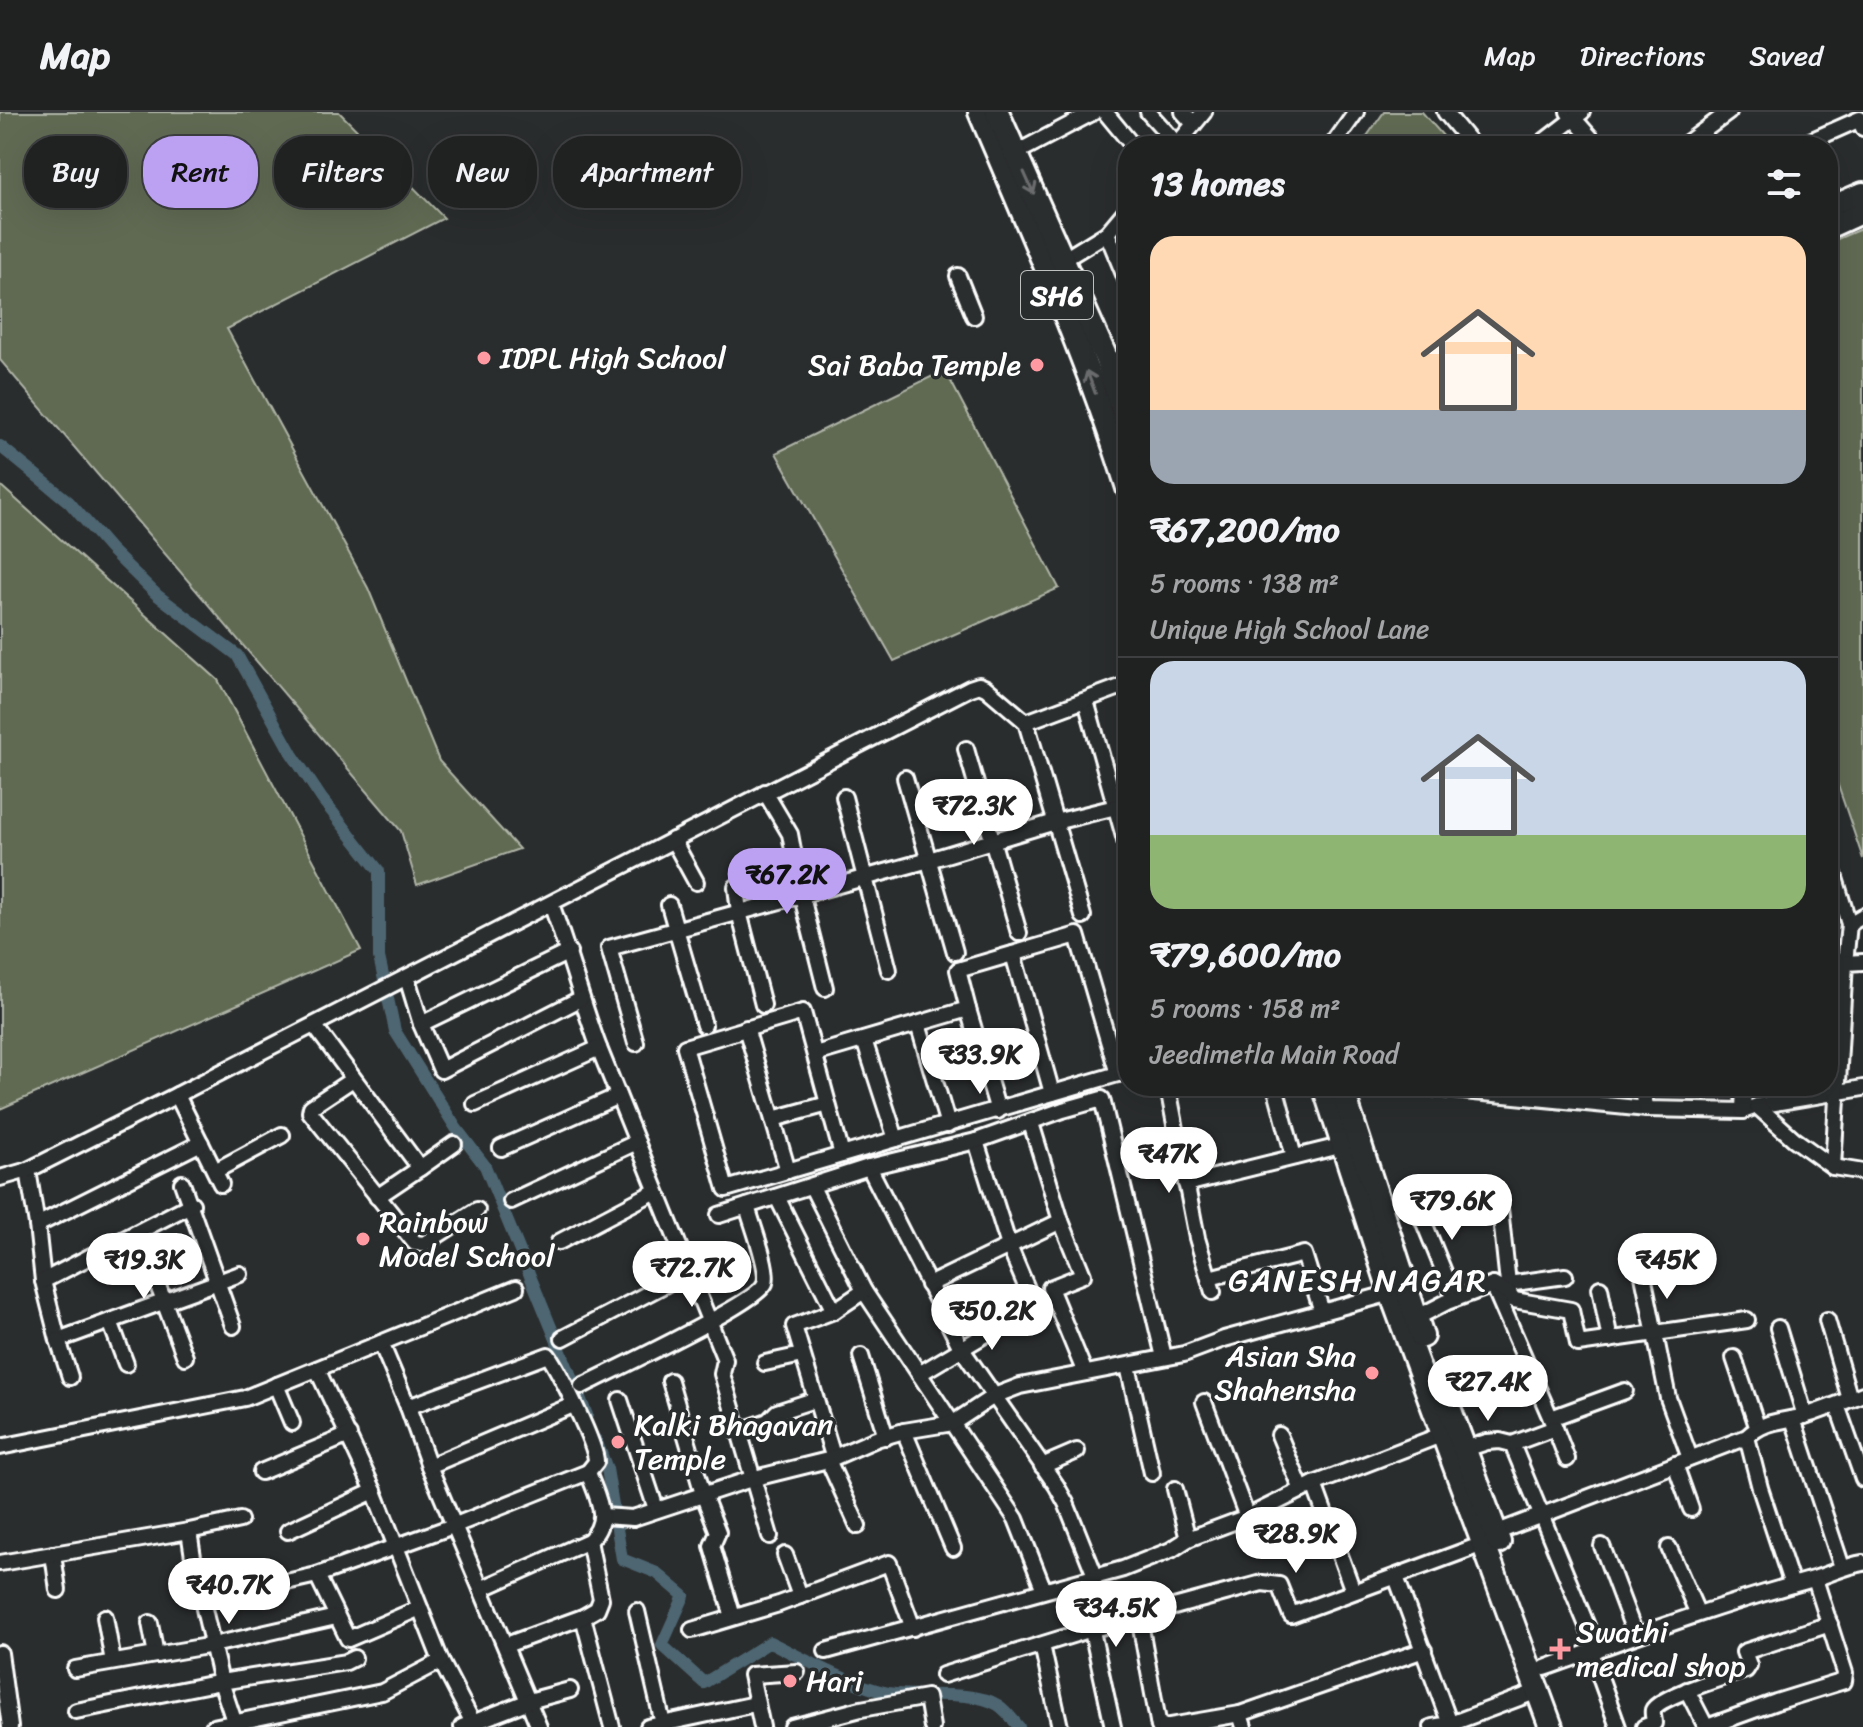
<!DOCTYPE html>
<html lang="en">
<head>
<meta charset="utf-8">
<style>
  :root { --surface:#202222; --page:#282a2a; --text:#f1f3f6; --muted:#a2a4a5; --line:#3d3f40; --accent:#bca0f2 }
  body { margin:0; font-family:Sriracha,sans-serif; background:var(--page); color:var(--text); height:100vh; display:flex; flex-direction:column; font-size:30px; white-space:nowrap }
  * { box-sizing:border-box; margin:0 }
  p { font-size:26px; color:var(--muted) }
  .icon { flex:none; width:44px; height:44px; fill:none; stroke:currentColor; stroke-width:2; stroke-linecap:round; stroke-linejoin:round }
  .map { position:relative; flex:1; overflow:hidden }
  .drawer { position:absolute; left:1118px; top:24px; width:720px; height:960px; display:flex; flex-direction:column; background:var(--surface); border-radius:32px; box-shadow:0 8px 32px #0002,0 0 0 2px var(--line) }
  .drawer>* { flex:none }
  .guide { position:absolute; left:24px; top:24px; width:760px; height:72px; display:flex; gap:16px }
  .price { position:absolute; translate:-50% -68px; padding:0 18px; border-radius:28px; background:#fff; color:#222; font-size:26px; line-height:52px; filter:drop-shadow(0 2px 4px #0008) }
  .price::after { content:''; position:absolute; left:50%; top:48px; width:24px; height:18px; margin-left:-12px; background:inherit; clip-path:polygon(0 0,100% 0,50% 100%) }
  .price.selected { background:var(--accent); color:#111 }
  ul { padding:0; list-style:none }
  li { display:grid; align-content:center; gap:16px; height:424px; padding:0 32px }
  li+li { border-top:2px solid var(--line) }
  li span { display:grid; place-items:center; height:248px; border-radius:24px; color:#555 }
  li>.icon { margin-inline-start:auto }
  span .icon { width:144px; height:144px; fill:#fffc; stroke-width:1 }
  li b { font-size:34px }
  h2 { display:flex; justify-content:space-between; align-items:center; height:96px; padding:0 32px; font-size:34px }
  .chip { padding:0 28px; border-radius:32px; background:var(--surface); box-shadow:0 8px 32px #0002,0 0 0 2px var(--line); font-size:28px; line-height:72px }
  .chip.selected { background:var(--accent); color:#111 }
  header { display:flex; align-items:center; gap:48px; box-sizing:border-box; height:112px; padding:0 40px; background:var(--surface); border-bottom:2px solid var(--line) }
  header strong { font-size:38px }
  nav { display:flex; gap:44px; margin-inline-start:auto; font-size:28px }
  .map>svg:first-child { display:block }
</style>
</head>
<body>
<header>
<strong>Map</strong>
<nav><a>Map</a><a>Directions</a><a>Saved</a></nav>
</header>
<div class="map">
<svg width="1863" height="1615" viewBox="0 0 1863 1615">
  <rect width="100%" height="100%" fill="#2a2d2e"/>
  <filter id="ink" filterUnits="userSpaceOnUse"><feTurbulence type="fractalNoise" baseFrequency=".0125" numOctaves="2"/><feDisplacementMap in="SourceGraphic" scale="16" xChannelSelector="R" yChannelSelector="G"/><feConvolveMatrix kernelMatrix="1 2 1 2 8 2 1 2 1" color-interpolation-filters="sRGB"/></filter>
  <g filter="url(#ink)">
    <g fill="#616b52" stroke="#b0b5a8" stroke-width="2">
      <polygon points="0,0 339,0 444,106 227,217 368,476 439,649 519,737 417,773 401,719 0,248"/>
      <polygon points="1384,0 1422,0 1452,34 1360,34"/>
      <polygon points="1863,116 1863,747 1828,644 1828,131"/>
      <polygon points="945,258 1059,476 894,549 776,341"/>
      <polygon points="0,373 218,568 361,838 0,997"/>
    </g>
    <g fill="none" stroke-linecap="round" stroke-linejoin="round">
      <g stroke="#4d6672" stroke-width="12">
        <polyline points="0,334 69,390 110,437 157,483 237,543 292,642 322,687 379,759 379,845 395,919 456,1016 485,1054 587,1303"/>
        <path d="M596,1328L607,1357L622,1447L657,1461L684,1484L662,1533L704,1571L770,1530C801,1546 861,1578 895,1582C921,1585 974,1578 998,1593C1006,1598 1013,1608 1019,1615"/>
      </g>
      <g stroke="#fff" stroke-width="20">
        <g id="street">
          <polyline points="1105,0 1133,34"/>
          <polyline points="1148,0 1177,32"/>
          <polyline points="1183,0 1194,12"/>
          <polyline points="1445,0 1473,34"/>
          <polyline points="1568,0 1598,34"/>
          <polyline points="1176,34 1204,0"/>
          <polyline points="1332,34 1356,0"/>
          <polyline points="1538,34 1582,0"/>
          <polyline points="1683,34 1729,0"/>
          <polyline points="1799,34 1860,7 1863,16"/>
          <polyline points="1016,41 1094,0"/>
          <polyline points="1107,121 1128,172"/>
          <polyline points="1063,148 1107,121 1128,96"/>
          <polyline points="958,164 974,204"/>
          <polyline points="1086,589 1128,739"/>
          <polyline points="1026,610 1083,804"/>
          <polyline points="966,637 1019,821"/>
          <polyline points="905,666 955,840"/>
          <polyline points="765,680 790,722 801,781 825,876"/>
          <polyline points="844,685 889,858"/>
          <polyline points="673,728 696,770"/>
          <polyline points="1828,743 1849,812 1845,851"/>
          <polyline points="736,775 739,800 763,893"/>
          <path d="M551,792C569,840 581,888 599,936L725,1248L722,1262L770,1424"/>
          <polyline points="669,793 704,913"/>
          <polyline points="1849,812 1863,804"/>
          <polyline points="1013,842 1052,981"/>
          <polyline points="407,866 421,912 441,958 580,887"/>
          <polyline points="968,897 998,999"/>
          <polyline points="421,912 569,840"/>
          <polyline points="918,912 948,1013"/>
          <polyline points="314,913 420,1056 377,1085"/>
          <polyline points="746,916 788,1059"/>
          <polyline points="864,928 896,1027"/>
          <polyline points="636,931 609,836 929,748 1055,710 1128,692"/>
          <polyline points="815,942 968,897 958,858 1077,823 1118,962"/>
          <polyline points="984,948 1038,932"/>
          <polyline points="353,967 311,995 310,1000 415,1131 424,1132 477,1098"/>
          <polyline points="1275,974 1294,1045"/>
          <polyline points="1412,974 1647,997 1743,999 1757,994 1863,976"/>
          <polyline points="1641,974 1647,997"/>
          <polyline points="1168,976 1197,1126 1213,1180"/>
          <polyline points="177,983 221,1072"/>
          <polyline points="475,992 599,936"/>
          <polyline points="1757,994 1794,1027 1833,1055 1863,1060"/>
          <polyline points="1743,999 1744,974"/>
          <polyline points="773,1007 828,992"/>
          <polyline points="1031,1011 1061,1109 1083,1163 1050,1176 1085,1261"/>
          <polyline points="976,1029 1009,1134 1028,1179"/>
          <polyline points="501,1036 618,984"/>
          <polyline points="842,1043 803,900 685,935 726,1077 1128,959"/>
          <polyline points="869,1055 961,1236 1056,1373 1066,1391 1096,1466"/>
          <polyline points="1833,1055 1845,851 1863,850"/>
          <polyline points="420,1056 454,1032"/>
          <polyline points="28,1058 37,1113 43,1169 58,1228 240,1162"/>
          <polyline points="215,1059 282,1023"/>
          <polyline points="0,1066 28,1058 177,983 970,576 979,573 986,576 1026,610 1128,572"/>
          <polyline points="182,1071 233,1214"/>
          <polyline points="1186,1072 1344,1033"/>
          <polyline points="812,1075 864,1179 1016,1407 1044,1478"/>
          <polyline points="777,1085 834,1199 864,1179"/>
          <polyline points="1414,1086 1455,1187"/>
          <polyline points="1499,1087 1509,1181"/>
          <polyline points="511,1089 637,1030"/>
          <polyline points="719,1103 869,1055 976,1029 1063,998 1102,987 1164,1245"/>
          <polyline points="37,1113 201,1031"/>
          <polyline points="138,1121 185,1245"/>
          <polyline points="559,1130 656,1079"/>
          <polyline points="1643,1163 1668,1286 1690,1346"/>
          <polyline points="1209,1166 1304,1142 1322,1200"/>
          <polyline points="43,1169 192,1092"/>
          <polyline points="1508,1172 1565,1164"/>
          <polyline points="928,1173 1061,1109"/>
          <polyline points="1493,1173 1555,1316"/>
          <polyline points="1600,1176 1610,1228"/>
          <polyline points="1416,1206 1447,1190 1493,1173 1509,1181 1514,1188 1571,1198 1578,1232 1747,1208"/>
          <polyline points="1827,1208 1850,1287"/>
          <polyline points="110,1209 126,1252"/>
          <polyline points="1778,1216 1805,1304"/>
          <polyline points="563,1226 691,1159"/>
          <polyline points="58,1228 70,1265"/>
          <polyline points="381,1231 408,1295 429,1354 539,1615"/>
          <polyline points="861,1244 886,1325"/>
          <polyline points="1734,1246 1757,1314"/>
          <polyline points="765,1251 802,1243"/>
          <polyline points="1128,1254 1152,1361"/>
          <polyline points="317,1257 374,1379 441,1549 472,1609"/>
          <polyline points="919,1262 1005,1211"/>
          <polyline points="670,1269 703,1382 718,1420 712,1434 733,1505"/>
          <polyline points="276,1273 292,1311"/>
          <path d="M582,1274C609,1260 758,1191 765,1171C770,1157 751,1110 747,1094"/>
          <polyline points="620,1288 656,1397"/>
          <polyline points="1204,1290 1247,1405"/>
          <polyline points="1837,1293 1863,1367"/>
          <polyline points="1551,1306 1625,1279"/>
          <polyline points="1793,1307 1842,1455"/>
          <polyline points="904,1319 953,1436"/>
          <polyline points="737,1320 768,1309 777,1300 814,1288"/>
          <polyline points="1279,1323 1302,1378"/>
          <polyline points="1747,1325 1760,1376 1792,1473"/>
          <polyline points="1512,1332 1597,1538"/>
          <polyline points="0,1335 245,1286 516,1176"/>
          <polyline points="1465,1337 1487,1330 1500,1329 1512,1332 1555,1316 1567,1347"/>
          <polyline points="833,1344 794,1214 834,1199"/>
          <polyline points="828,1348 858,1414"/>
          <polyline points="1675,1352 1691,1397"/>
          <polyline points="429,1354 573,1293"/>
          <polyline points="1042,1354 1077,1339"/>
          <polyline points="261,1360 349,1323"/>
          <polyline points="1314,1372 1353,1479"/>
          <polyline points="1175,1377 1188,1427"/>
          <polyline points="603,1404 633,1406 751,1367 828,1348 876,1327 904,1319 953,1311 994,1284 1020,1274 1184,1242 1224,1227 1391,1181"/>
          <polyline points="189,1419 195,1458 221,1570 236,1615"/>
          <polyline points="288,1419 374,1379"/>
          <path d="M1495,1421L1747,1325C1764,1308 1782,1310 1804,1304C1824,1298 1843,1290 1863,1282"/>
          <polyline points="1602,1434 1635,1522"/>
          <polyline points="1669,1436 1697,1500"/>
          <polyline points="53,1442 58,1478"/>
          <polyline points="785,1443 800,1484"/>
          <polyline points="0,1451 189,1419 240,1408"/>
          <polyline points="317,1463 348,1527 420,1496"/>
          <polyline points="1396,1465 1450,1612"/>
          <polyline points="1078,1470 1092,1519 1113,1615"/>
          <path d="M481,1477L589,1429C612,1407 597,1386 588,1360"/>
          <path d="M203,1489L317,1463L453,1414L588,1360L596,1350C597,1334 558,1257 548,1243L408,1295"/>
          <polyline points="637,1499 663,1612"/>
          <polyline points="105,1505 113,1550"/>
          <polyline points="583,1505 612,1615"/>
          <polyline points="1139,1505 1159,1615"/>
          <polyline points="150,1511 156,1543"/>
          <polyline points="692,1518 779,1492 889,1451 913,1516"/>
          <polyline points="506,1533 583,1505 597,1497 601,1487 589,1429"/>
          <polyline points="1042,1533 1060,1615"/>
          <polyline points="826,1539 1123,1457 1171,1438 1188,1427 1247,1405 1314,1372 1441,1323"/>
          <polyline points="1591,1540 1618,1615"/>
          <polyline points="0,1541 10,1615"/>
          <path d="M1545,1556C1635,1524 1718,1493 1810,1468C1829,1463 1844,1454 1863,1451"/>
          <polyline points="75,1557 213,1533 336,1505"/>
          <polyline points="943,1563 1082,1520 1262,1471 1279,1473 1291,1503 1483,1432"/>
          <polyline points="1687,1578 1706,1615"/>
          <polyline points="76,1599 221,1570 346,1550 354,1546"/>
          <polyline points="1240,1602 1424,1538"/>
          <polyline points="213,1615 382,1580 441,1549"/>
          <polyline points="462,1615 529,1589 570,1578"/>
          <polyline points="648,1615 755,1592"/>
          <polyline points="762,1615 751,1563 797,1560"/>
          <polyline points="792,1615 861,1597 927,1585 932,1615"/>
          <polyline points="1164,1615 1240,1602 1244,1615"/>
          <polyline points="1432,1615 1450,1612 1538,1579"/>
          <path d="M1644,1615L1654,1611C1654,1607 1652,1602 1653,1598C1658,1585 1731,1563 1746,1558L1749,1553L1744,1540L1830,1512"/>
          <polyline points="1707,1615 1776,1590 1844,1569 1845,1561 1815,1467"/>
        </g>
      </g>
      <g stroke="#fff" stroke-width="26">
        <g id="secondary">
          <polyline points="1828,96 1863,81"/>
          <polyline points="1828,116 1863,100"/>
        </g>
      </g>
      <g stroke="#fff" stroke-width="28">
        <g id="primary">
          <path d="M980,0C1033,124 1088,248 1128,376"/>
          <polyline points="997,0 1106,246 1128,316"/>
          <polyline points="1324,974 1391,1181 1551,1615"/>
          <polyline points="1341,974 1422,1224"/>
          <polyline points="1444,1282 1499,1430"/>
        </g>
      </g>
      <use href="#street" stroke="#2a2d2e" stroke-width="14"/>
      <use href="#secondary" stroke="#2a2d2e" stroke-width="20"/>
      <use href="#primary" stroke="#2a2d2e" stroke-width="22"/>
    </g>
    <defs><path id="oneway-shaft" d="M-6 0H5M1.5-3L5.5 0L1.5 3" fill="none" stroke-width="1.6" stroke-linecap="round" stroke-linejoin="round" transform="scale(2)"/></defs>
    <g stroke="#6a6c6d">
      <use href="#oneway-shaft" transform="translate(1029 71) rotate(66)"/>
      <use href="#oneway-shaft" transform="translate(1091 270) rotate(-111)"/>
    </g>
  </g>
  <g fill="#ff9aa2" stroke="#2a2d2e" stroke-width="3">
    <circle cx="484" cy="246" r="8"/>
    <circle cx="1037" cy="253" r="8"/>
    <circle cx="363" cy="1127" r="8"/>
    <circle cx="1372" cy="1261" r="8"/>
    <circle cx="618" cy="1330" r="8"/>
    <path d="M1556 1525h8v8h8v8h-8v8h-8v-8h-8v-8h8z"/>
    <circle cx="790" cy="1569" r="8"/>
  </g>
  <g text-anchor="middle" stroke-width="7" stroke-linejoin="round" paint-order="stroke">
    <rect fill="#2a2d2e" stroke="#bfc0c0" stroke-width="2" x="1021" y="159" width="72" height="48" rx="6"/>
    <g font-size="28" font-weight="bold" fill="#fff">
      <text x="1057" y="193">SH6</text>
    </g>
    <g font-size="30" fill="#fff" stroke="#2a2d2e" text-anchor="start">
      <text x="500" y="256">IDPL High School</text>
      <text x="1021" y="263" text-anchor="end">Sai Baba Temple</text>
      <text x="379" y="1120">Rainbow<tspan x="379" dy="34">Model School</tspan></text>
      <text x="1356" y="1254" text-anchor="end">Asian Sha<tspan x="1356" dy="34">Shahensha</tspan></text>
      <text x="634" y="1323">Kalki Bhagavan<tspan x="634" dy="34">Temple</tspan></text>
      <text x="1576" y="1530">Swathi<tspan x="1576" dy="34">medical shop</tspan></text>
      <text x="806" y="1579">Hari</text>
    </g>
    <g font-size="32" letter-spacing="2" fill="#fff" stroke="#2a2d2e">
      <text x="1358" y="1179">GANESH NAGAR</text>
    </g>
  </g>
</svg>
<b class="price" style="left:974px;top:735px">₹72.3K</b>
<b class="price selected" style="left:787px;top:804px">₹67.2K</b>
<b class="price" style="left:980px;top:984px">₹33.9K</b>
<b class="price" style="left:1169px;top:1083px">₹47K</b>
<b class="price" style="left:1452px;top:1130px">₹79.6K</b>
<b class="price" style="left:144px;top:1189px">₹19.3K</b>
<b class="price" style="left:1667px;top:1189px">₹45K</b>
<b class="price" style="left:692px;top:1197px">₹72.7K</b>
<b class="price" style="left:992px;top:1240px">₹50.2K</b>
<b class="price" style="left:1488px;top:1311px">₹27.4K</b>
<b class="price" style="left:1296px;top:1463px">₹28.9K</b>
<b class="price" style="left:229px;top:1514px">₹40.7K</b>
<b class="price" style="left:1116px;top:1537px">₹34.5K</b>
<div class="guide">
<a class="chip">Buy</a>
<a class="chip selected">Rent</a>
<a class="chip">Filters</a>
<a class="chip">New</a>
<a class="chip">Apartment</a>
</div>
<section class="drawer">
<h2>13 homes<svg class="icon" aria-label="filters" viewBox="0 0 24 24"><path d="M4 7h16M4 17h16"/><circle cx="9" cy="7" r="2"/><circle cx="15" cy="17" r="2"/></svg></h2>
<ul>
<li><span style="background:linear-gradient(#ffd9b3 70%,#9aa5b1 0)"><svg class="icon" aria-label="home" viewBox="0 0 24 24"><path d="M3 11l9-7 9 7M6 9v11h12V9"/></svg></span><div><b>₹67,200/mo</b><p>5 rooms · 138 m²</p><p>Unique High School Lane</p></div></li>
<li><span style="background:linear-gradient(#c9d6e8 70%,#8fb573 0)"><svg class="icon" aria-label="home" viewBox="0 0 24 24"><path d="M3 11l9-7 9 7M6 9v11h12V9"/></svg></span><div><b>₹79,600/mo</b><p>5 rooms · 158 m²</p><p>Jeedimetla Main Road</p></div></li>
</ul>
</section>
</div>
</body>
</html>
